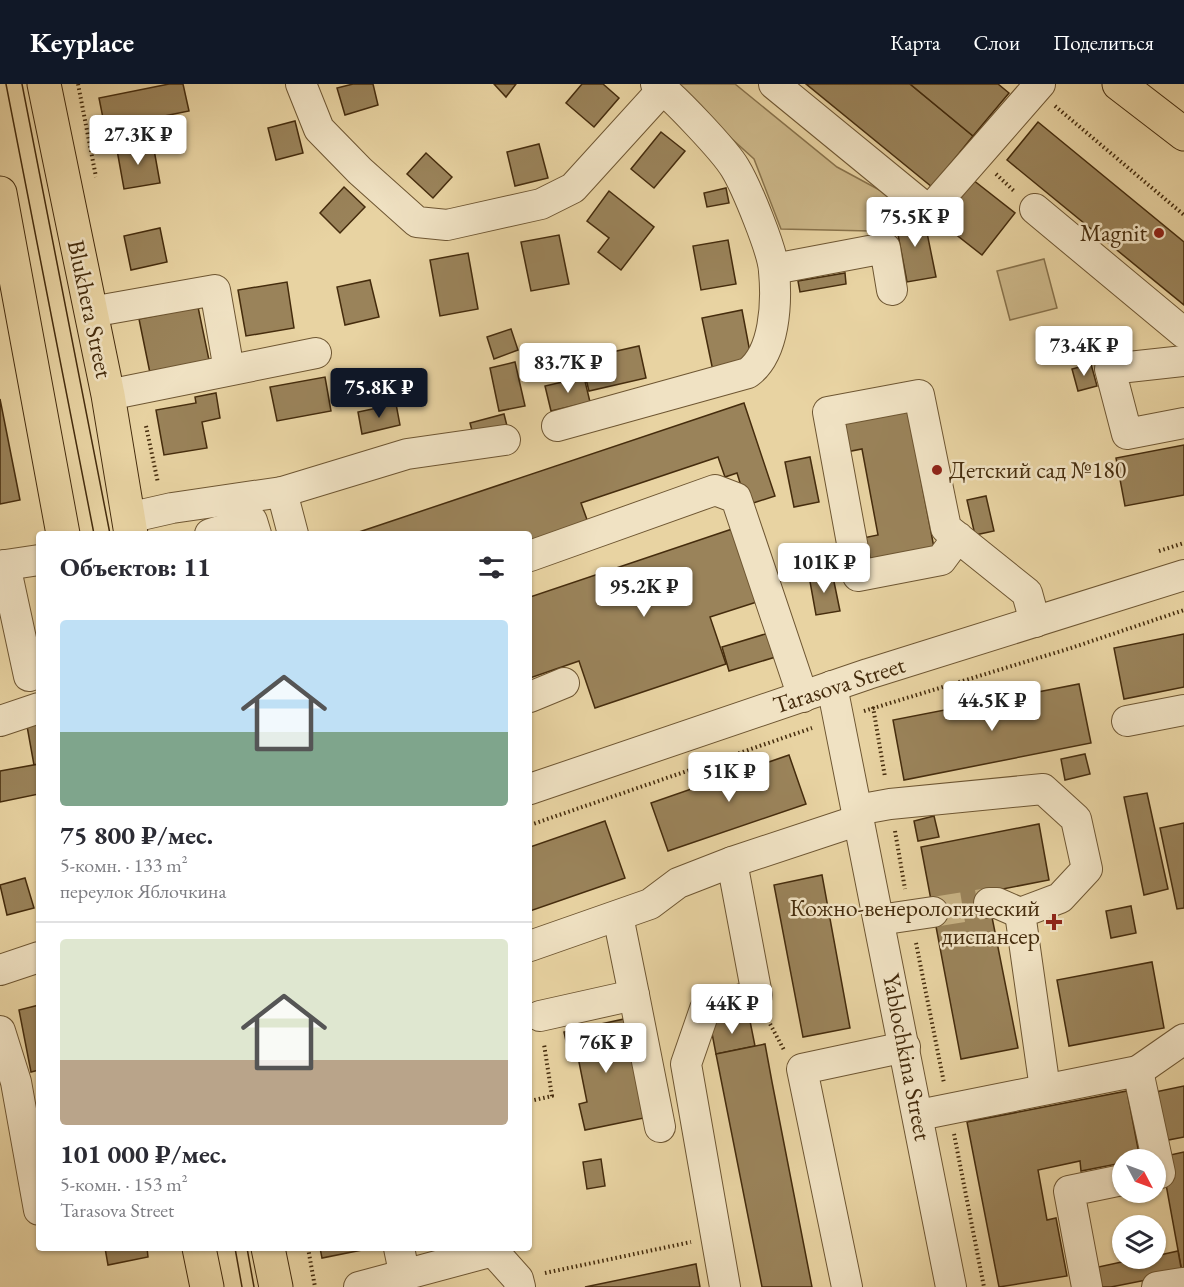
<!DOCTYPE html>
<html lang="ru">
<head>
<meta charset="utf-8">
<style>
  :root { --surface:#fff; --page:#f2f2f3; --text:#2b2b33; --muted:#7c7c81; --line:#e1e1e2; --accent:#111827 }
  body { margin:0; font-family:"EB Garamond",serif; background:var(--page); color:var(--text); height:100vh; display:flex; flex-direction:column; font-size:22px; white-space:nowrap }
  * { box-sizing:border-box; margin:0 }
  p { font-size:20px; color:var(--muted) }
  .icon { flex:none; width:33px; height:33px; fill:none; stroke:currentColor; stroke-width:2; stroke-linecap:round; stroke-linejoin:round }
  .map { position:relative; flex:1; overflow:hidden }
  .sheet { position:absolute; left:36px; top:447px; width:496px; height:720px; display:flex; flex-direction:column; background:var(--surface); border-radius:6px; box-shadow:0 2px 4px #0004 }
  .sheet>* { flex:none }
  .needle { width:39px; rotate:131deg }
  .tools { position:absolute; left:1112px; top:1065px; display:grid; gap:12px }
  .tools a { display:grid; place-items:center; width:54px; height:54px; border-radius:50%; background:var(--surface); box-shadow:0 2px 4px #0004; font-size:30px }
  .price { position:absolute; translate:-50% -51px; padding:0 14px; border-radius:6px; background:#fff; color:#222; font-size:20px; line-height:39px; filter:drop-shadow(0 2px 3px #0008) }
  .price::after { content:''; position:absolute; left:50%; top:36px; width:18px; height:14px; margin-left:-9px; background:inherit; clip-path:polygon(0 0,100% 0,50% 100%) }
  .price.on { background:var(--accent); color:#fff }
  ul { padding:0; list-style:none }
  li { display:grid; align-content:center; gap:12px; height:318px; padding:0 24px }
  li+li { border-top:2px solid var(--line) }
  li span { display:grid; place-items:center; height:186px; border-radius:6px; color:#555 }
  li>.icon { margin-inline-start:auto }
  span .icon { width:108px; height:108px; fill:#fffc; stroke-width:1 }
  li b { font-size:26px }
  h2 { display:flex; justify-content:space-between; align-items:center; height:72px; padding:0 24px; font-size:26px }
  header { display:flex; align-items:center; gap:36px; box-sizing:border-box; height:84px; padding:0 30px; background:var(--accent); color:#fff }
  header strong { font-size:28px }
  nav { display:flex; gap:33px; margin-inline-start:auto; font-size:21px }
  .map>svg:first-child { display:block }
</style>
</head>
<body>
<header>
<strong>Keyplace</strong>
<nav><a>Карта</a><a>Слои</a><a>Поделиться</a></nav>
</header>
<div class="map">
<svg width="1184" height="1203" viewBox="0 0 1184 1203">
  <rect width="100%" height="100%" fill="#e8d3a2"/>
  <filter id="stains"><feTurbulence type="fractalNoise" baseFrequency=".00333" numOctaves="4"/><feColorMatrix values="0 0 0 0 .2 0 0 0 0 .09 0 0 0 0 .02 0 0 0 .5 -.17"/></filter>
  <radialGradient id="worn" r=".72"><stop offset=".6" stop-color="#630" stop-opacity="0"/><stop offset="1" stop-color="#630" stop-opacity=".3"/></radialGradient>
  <g fill="#ccb789" stroke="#88724b" stroke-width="1.5">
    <polygon points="671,0 735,0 837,83 898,116 871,147 781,145 754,75"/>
    <polygon points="1044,175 1057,224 1010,236 997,187"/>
  </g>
  <g fill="#9a835a" stroke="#452c0d" stroke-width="1.5">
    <polygon points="169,0 183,0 189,27 105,44 99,14"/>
    <polygon points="353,0 373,0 378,21 345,31 337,4"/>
    <polygon points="494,0 516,0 506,13"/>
    <polygon points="582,0 603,0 619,14 594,43 566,19"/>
    <polygon points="806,0 910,0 973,52 932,103"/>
    <polygon points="910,0 998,0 1009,9 973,52"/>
    <polygon points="295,37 303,69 276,76 268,44"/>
    <polygon points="1038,38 1184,158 1184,221 1007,76"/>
    <polygon points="661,48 685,67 654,104 631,85"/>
    <polygon points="153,60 160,99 124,105 117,66"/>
    <polygon points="539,60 548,94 515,102 507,68"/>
    <polygon points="426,69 452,93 433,114 407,90"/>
    <polygon points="968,92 1015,129 982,171 935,134"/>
    <polygon points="344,103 365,123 340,149 320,129"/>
    <polygon points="726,104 729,119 707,123 704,109"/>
    <polygon points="609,107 654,143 621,186 598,168 609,154 587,137"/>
    <polygon points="923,129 936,193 907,198 895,135"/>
    <polygon points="160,144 167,178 131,186 124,152"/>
    <polygon points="559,151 569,200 531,207 521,158"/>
    <polygon points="728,156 736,200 701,206 693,162"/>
    <polygon points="468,169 478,225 440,232 430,176"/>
    <polygon points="845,189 846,200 800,208 798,197"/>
    <polygon points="370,196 379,233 345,241 337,203"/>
    <polygon points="287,198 294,244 246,252 238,206"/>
    <polygon points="198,223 209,276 150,289 139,235"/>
    <polygon points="742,226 752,279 713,287 702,234"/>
    <polygon points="511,245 518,266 494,275 487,253"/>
    <polygon points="639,262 646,294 589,307 581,275"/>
    <polygon points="515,278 525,322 499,327 490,284"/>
    <polygon points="1091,280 1097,302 1078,307 1072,285"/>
    <polygon points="325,293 331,327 277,337 270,303"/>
    <polygon points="584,293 590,318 551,327 545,302"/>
    <polygon points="216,309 220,334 202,338 207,364 164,371 156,326 196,319 195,313"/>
    <polygon points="0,315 20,416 0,420"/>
    <polygon points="744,319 775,412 747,421 737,389 725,393 718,373 581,419 590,444 530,464 530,450 353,450"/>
    <polygon points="396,320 400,341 362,350 358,328"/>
    <polygon points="908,327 935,469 863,483 858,455 878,451 862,365 841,369 836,341"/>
    <polygon points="504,330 509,350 475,358 470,339"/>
    <polygon points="1184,361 1184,411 1125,422 1116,374"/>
    <polygon points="810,373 819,418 794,423 785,378"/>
    <polygon points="986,412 994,447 975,451 967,416"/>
    <polygon points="738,443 763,516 710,533 726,580 595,624 579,577 530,594 530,513"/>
    <polygon points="832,488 840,527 816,531 809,492"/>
    <polygon points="772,548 779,572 729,587 722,563"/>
    <polygon points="1184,550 1184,603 1124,615 1114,564"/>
    <polygon points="1079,600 1091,659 904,696 893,636"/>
    <polygon points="39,640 39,680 34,681 27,642"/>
    <polygon points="1085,670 1090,690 1065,696 1061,675"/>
    <polygon points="789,671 806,720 668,767 651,719"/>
    <polygon points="39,680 39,710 0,718 0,687"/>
    <polygon points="1147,709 1168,805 1144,811 1124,713"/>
    <polygon points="934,732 939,753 918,757 914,737"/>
    <polygon points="605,737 625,794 530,827 530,763"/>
    <polygon points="1184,739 1184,824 1177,825 1160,744"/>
    <polygon points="1039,740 1049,796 987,808 1018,964 961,975 921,763"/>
    <polygon points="822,791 850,944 803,953 774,801"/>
    <polygon points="25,794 34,824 7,831 0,801"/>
    <polygon points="1131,822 1136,849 1111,854 1106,827"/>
    <polygon points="1152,878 1164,944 1069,962 1057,896"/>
    <polygon points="39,921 39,986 31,988 19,926"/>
    <polygon points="749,932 755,962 716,970 710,939"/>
    <polygon points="624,935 644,1034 585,1046 579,1020 587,1018 578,973 570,975 564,948"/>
    <polygon points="765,960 772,998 812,1203 762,1203 716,970"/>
    <polygon points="1184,1002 1184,1053 1163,1057 1155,1008"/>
    <polygon points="1127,1007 1140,1075 1122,1076 1122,1079 1081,1087 1080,1077 1038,1086 1047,1136 1056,1134 1067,1192 999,1203 967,1038"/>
    <polygon points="1184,1068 1184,1199 1161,1073"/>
    <polygon points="601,1075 605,1102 587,1105 583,1078"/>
    <polygon points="105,1164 147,1164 148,1173 108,1181"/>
    <polygon points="320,1164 372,1164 322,1174"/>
    <polygon points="1178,1167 1182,1189 1111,1203 1092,1203 1089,1185 1140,1174 1155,1174 1155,1172"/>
    <polygon points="696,1180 700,1203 585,1203"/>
  </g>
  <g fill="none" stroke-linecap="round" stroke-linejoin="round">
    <polyline stroke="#c7b284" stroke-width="30" stroke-dasharray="30 15" stroke-linecap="butt" points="933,828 989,819"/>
    <g stroke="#6e5632" stroke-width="32">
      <g id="minor">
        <polyline points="301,0 319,45 360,87 417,138 447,141 541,120 573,104 663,5"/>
        <polyline points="774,0 929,127 1040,0"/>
        <polyline points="1035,125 1184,249"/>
        <polyline points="774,185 885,164 892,206"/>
        <polyline points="91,228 215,206 229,286"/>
        <polyline points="1184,277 1110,285 1127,350 1184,339"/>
        <polyline points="108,311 316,269"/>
        <path d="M557,342L748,289C775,269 777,219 774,187C773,167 746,102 735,84C725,67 673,12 656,0"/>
        <polyline points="282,408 293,450"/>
        <polyline points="128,434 172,424 282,408 407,370 505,356"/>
        <polyline points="210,450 252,437 256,450"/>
        <polyline points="958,453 941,476 858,492 828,328 919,311 946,444 1027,509 1035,538"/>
        <polyline points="530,472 715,406 736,414 803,613"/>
        <polyline points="5,481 29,592"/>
        <polyline points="0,482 39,476"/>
        <polyline points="832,602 951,1203"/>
        <polyline points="530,613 564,599"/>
        <polyline points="0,637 39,624"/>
        <polyline points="1127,637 1184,626"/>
        <polyline points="530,705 868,590 1184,491"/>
        <polyline points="857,726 890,720 1043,705 1076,735 1087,785 1060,814 1020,829 1045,1005"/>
        <polyline points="989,819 997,819 1020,829"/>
        <polyline points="879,836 933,828"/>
        <polyline points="530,862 650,820 678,799 732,778 859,736"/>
        <polyline points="0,886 39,873"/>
        <polyline points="634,911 660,1043"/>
        <polyline points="540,932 634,911 618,832"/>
        <polyline points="0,947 16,998 39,1126"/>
        <polyline points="1138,987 1184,955"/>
        <polyline points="919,1031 1138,987 1160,1089 1155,1090"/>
        <polyline points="399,1164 405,1193"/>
        <polyline points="359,1203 493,1167 518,1195 520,1203"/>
        <polyline points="725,1203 686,980 705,925 757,911 732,778"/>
        <polyline points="847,1203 802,985 905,963"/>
        <polyline points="1087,1203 1069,1107 1122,1096"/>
        <polyline points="1157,1203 1182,1199"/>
      </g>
    </g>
    <g stroke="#452c0d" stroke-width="35">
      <g id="major">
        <polyline points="44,0 108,311 131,450"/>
        <polyline points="1119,0 1184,50"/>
        <polyline points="0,109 63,450"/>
        <polyline points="199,1164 207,1203"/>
        <polyline points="268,1164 276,1203"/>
      </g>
    </g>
    <g stroke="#452c0d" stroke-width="4" stroke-dasharray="1.5 3" stroke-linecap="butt">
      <polyline points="78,0 96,93"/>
      <polyline points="1055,22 1184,131"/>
      <polyline points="996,90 1014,107"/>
      <polyline points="146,342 158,399"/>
      <polyline points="1159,467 1184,459"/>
      <polyline points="873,623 885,693"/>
      <polyline points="864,627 1071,564 1184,526"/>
      <polyline points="530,741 812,644"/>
      <polyline points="895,747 905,805"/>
      <polyline points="916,859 944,999"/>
      <polyline points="768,936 784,966"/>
      <polyline points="530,1017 552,1012 544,960"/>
      <polyline points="954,1050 984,1203"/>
      <polyline points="308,1164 315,1203"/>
      <polyline points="545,1189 691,1158"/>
    </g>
    <use href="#minor" stroke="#f0e2c3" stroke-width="30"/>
    <use href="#major" stroke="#e8d3a2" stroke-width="33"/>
    <g stroke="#452c0d" stroke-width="1.5">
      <polyline points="6,0 94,450"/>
      <polyline points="22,0 110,450"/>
      <polyline points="235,1164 242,1203"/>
      <polyline points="247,1164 254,1203"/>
    </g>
  </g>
  <g fill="#8f2418" stroke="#f0e2c3" stroke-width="2">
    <circle cx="1159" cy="149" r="6"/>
    <circle cx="937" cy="386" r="6"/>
    <path d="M1051 829h6v6h6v6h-6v6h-6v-6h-6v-6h6z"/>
  </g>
  <g text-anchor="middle" stroke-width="5" stroke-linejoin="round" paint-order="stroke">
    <g font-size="24" fill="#452c0d" stroke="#f0e2c3" text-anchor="end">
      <text x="1147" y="157">Magnit</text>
      <text x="949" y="394" text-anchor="start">Детский сад №180</text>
      <text x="1040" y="832">Кожно-венерологический<tspan x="1040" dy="28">диспансер</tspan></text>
    </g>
    <g font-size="24" fill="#452c0d" stroke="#f0e2c3">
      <text transform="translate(90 225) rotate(78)" y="8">Blukhera Street</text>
      <text transform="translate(839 601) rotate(-18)" y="8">Tarasova Street</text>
      <text transform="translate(907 973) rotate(79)" y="8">Yablochkina Street</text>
    </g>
  </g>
  <rect width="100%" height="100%" filter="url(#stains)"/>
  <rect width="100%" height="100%" fill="url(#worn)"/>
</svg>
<div class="tools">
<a><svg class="needle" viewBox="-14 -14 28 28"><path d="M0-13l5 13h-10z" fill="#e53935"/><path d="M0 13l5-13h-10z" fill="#7c7c81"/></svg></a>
<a><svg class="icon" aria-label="layers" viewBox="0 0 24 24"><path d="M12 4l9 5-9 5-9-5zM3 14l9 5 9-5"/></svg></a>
</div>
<b class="price" style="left:138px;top:82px">27.3K ₽</b>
<b class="price" style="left:915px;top:164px">75.5K ₽</b>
<b class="price" style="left:1084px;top:293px">73.4K ₽</b>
<b class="price" style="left:568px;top:310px">83.7K ₽</b>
<b class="price on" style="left:379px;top:335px">75.8K ₽</b>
<b class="price" style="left:824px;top:510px">101K ₽</b>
<b class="price" style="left:644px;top:534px">95.2K ₽</b>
<b class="price" style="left:992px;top:648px">44.5K ₽</b>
<b class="price" style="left:729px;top:719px">51K ₽</b>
<b class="price" style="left:732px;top:951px">44K ₽</b>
<b class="price" style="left:606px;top:990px">76K ₽</b>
<section class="sheet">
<h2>Объектов: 11<svg class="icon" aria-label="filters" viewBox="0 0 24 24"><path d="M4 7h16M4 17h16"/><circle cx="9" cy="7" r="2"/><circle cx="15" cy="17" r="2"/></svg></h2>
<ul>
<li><span style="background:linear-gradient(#bfe0f5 60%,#7fa58c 0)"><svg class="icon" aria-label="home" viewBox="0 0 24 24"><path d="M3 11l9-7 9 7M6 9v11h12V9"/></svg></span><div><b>75 800 ₽/мес.</b><p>5-комн. · 133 m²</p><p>переулок Яблочкина</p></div></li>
<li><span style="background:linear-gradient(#dfe7d0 65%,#b9a48a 0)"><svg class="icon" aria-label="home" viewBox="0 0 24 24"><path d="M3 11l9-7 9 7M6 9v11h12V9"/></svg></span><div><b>101 000 ₽/мес.</b><p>5-комн. · 153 m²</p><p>Tarasova Street</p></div></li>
</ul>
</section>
</div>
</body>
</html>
